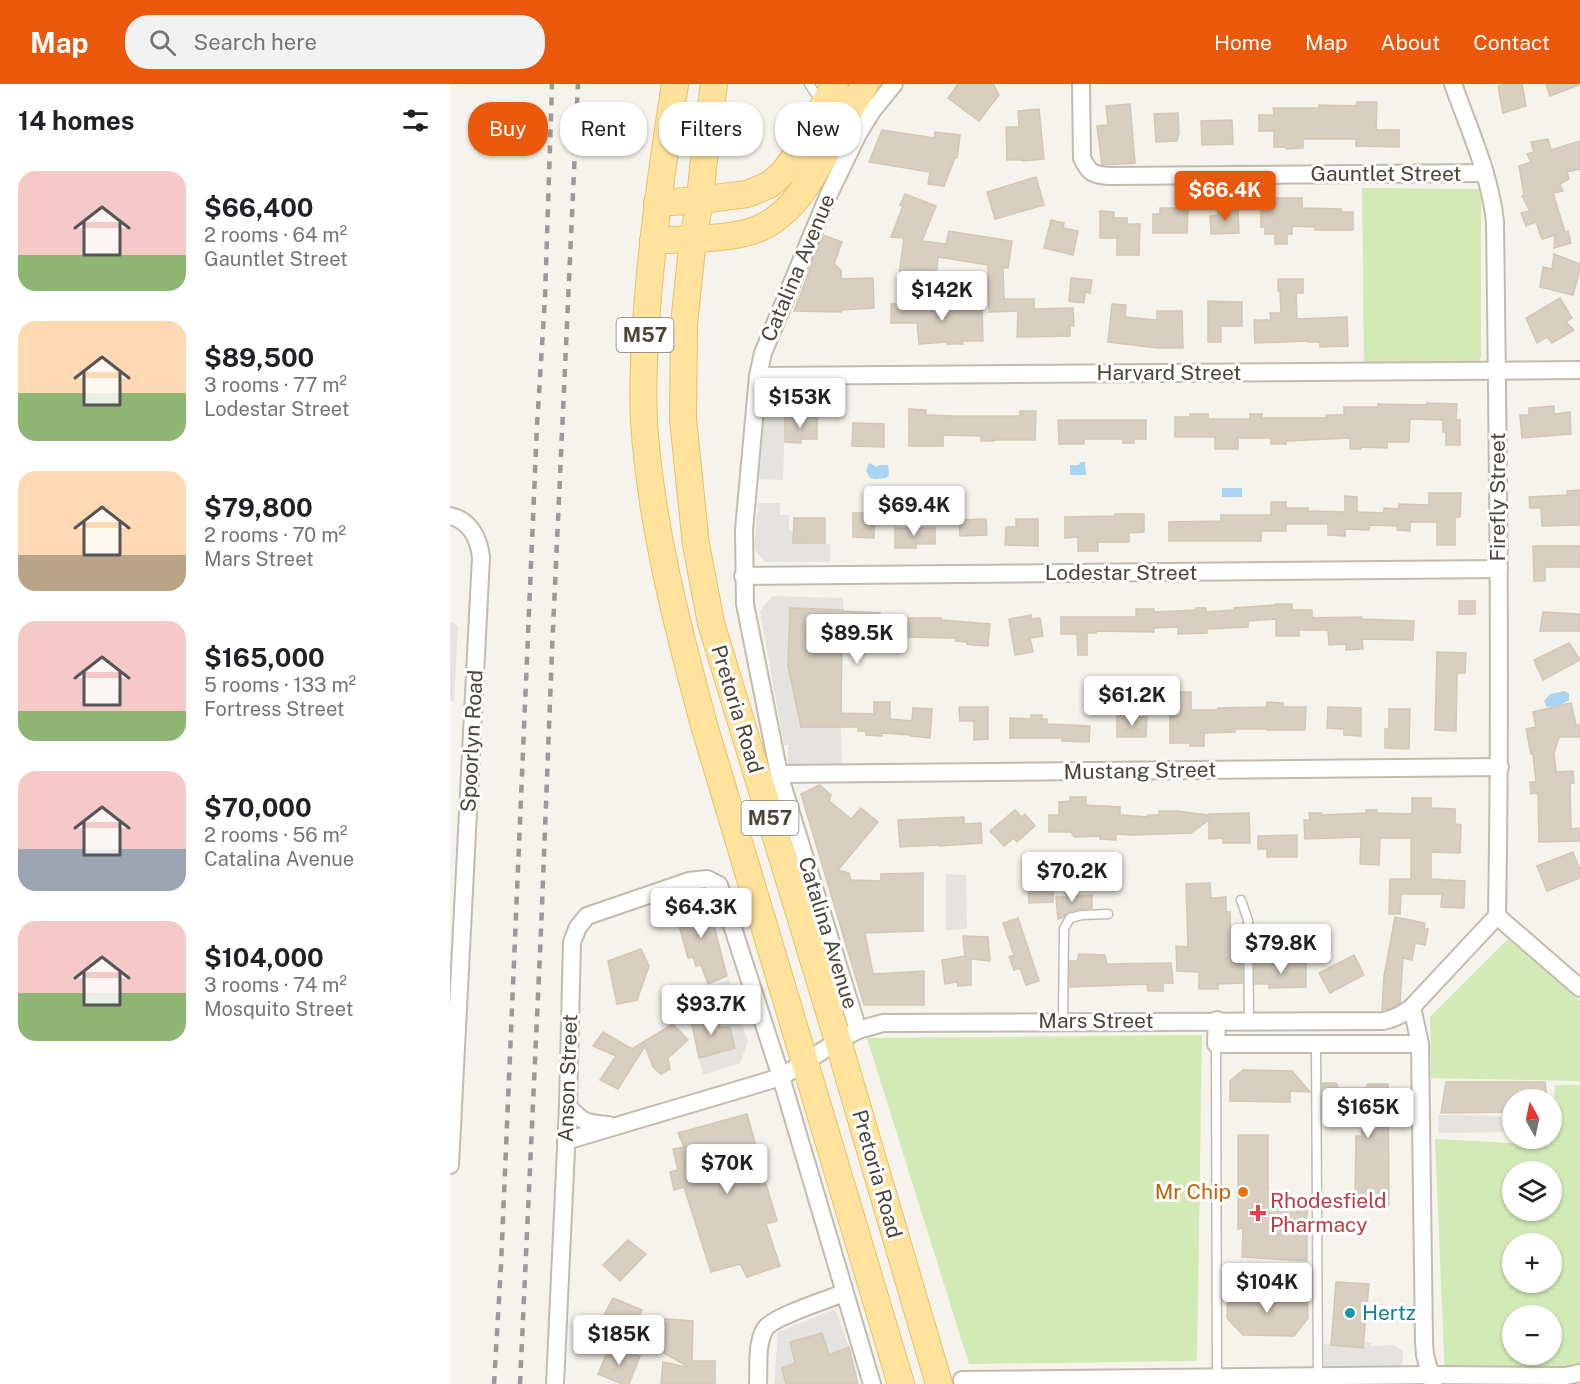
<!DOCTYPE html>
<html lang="en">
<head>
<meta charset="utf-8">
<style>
  :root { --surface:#fff; --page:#f2f2f2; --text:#202124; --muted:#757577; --accent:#ea580c }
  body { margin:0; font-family:"Public Sans",sans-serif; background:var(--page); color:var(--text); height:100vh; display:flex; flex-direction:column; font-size:22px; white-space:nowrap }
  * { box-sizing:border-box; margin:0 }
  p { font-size:20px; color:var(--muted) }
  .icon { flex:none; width:33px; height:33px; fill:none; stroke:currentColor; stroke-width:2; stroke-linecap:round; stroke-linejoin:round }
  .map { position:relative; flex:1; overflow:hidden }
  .sheet { display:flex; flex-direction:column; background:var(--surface); width:450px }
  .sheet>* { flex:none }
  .top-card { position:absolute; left:18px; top:18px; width:570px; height:54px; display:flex; gap:12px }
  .needle { width:39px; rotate:351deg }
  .fabs { position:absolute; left:1052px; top:1005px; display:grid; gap:12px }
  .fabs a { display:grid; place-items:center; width:60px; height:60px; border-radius:50%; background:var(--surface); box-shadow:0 2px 4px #0004; font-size:30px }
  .price { position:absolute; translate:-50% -51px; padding:0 14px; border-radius:6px; background:#fff; color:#222; font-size:20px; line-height:39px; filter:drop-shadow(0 2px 3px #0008) }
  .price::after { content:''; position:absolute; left:50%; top:36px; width:18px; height:14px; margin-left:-9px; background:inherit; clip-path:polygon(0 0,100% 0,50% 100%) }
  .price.active { background:var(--accent); color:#fff }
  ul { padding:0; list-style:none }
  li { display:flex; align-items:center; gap:18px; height:150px; padding:0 18px }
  li span { display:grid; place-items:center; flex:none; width:168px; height:120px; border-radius:18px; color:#555 }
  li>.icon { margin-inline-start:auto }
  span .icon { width:72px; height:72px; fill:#fffc; stroke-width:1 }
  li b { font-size:26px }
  h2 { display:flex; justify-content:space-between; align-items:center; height:72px; padding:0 18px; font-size:26px }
  .chip { padding:0 21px; border-radius:24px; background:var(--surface); box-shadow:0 2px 4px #0004; font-size:21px; line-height:54px }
  .chip.active { background:var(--accent); color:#fff }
  header { display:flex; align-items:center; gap:36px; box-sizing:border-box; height:84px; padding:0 30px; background:var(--accent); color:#fff }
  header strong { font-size:28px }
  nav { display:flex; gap:33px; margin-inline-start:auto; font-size:21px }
  .search { width:420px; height:54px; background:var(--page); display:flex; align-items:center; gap:15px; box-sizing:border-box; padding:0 21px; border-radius:24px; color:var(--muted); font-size:22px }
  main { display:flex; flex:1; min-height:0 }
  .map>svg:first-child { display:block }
</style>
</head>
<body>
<header>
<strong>Map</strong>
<div class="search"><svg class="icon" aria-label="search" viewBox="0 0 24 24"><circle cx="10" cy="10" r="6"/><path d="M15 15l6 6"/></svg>Search here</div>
<nav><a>Home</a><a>Map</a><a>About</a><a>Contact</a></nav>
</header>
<main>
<section class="sheet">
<h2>14 homes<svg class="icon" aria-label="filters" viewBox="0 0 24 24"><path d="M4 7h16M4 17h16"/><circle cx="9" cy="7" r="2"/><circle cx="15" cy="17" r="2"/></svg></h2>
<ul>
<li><span style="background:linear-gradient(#f6c9c9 70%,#8fb573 0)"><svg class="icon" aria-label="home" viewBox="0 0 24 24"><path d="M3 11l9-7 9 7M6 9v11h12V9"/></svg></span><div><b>$66,400</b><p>2 rooms · 64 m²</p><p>Gauntlet Street</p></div></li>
<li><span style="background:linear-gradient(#ffd9b3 60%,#8fb573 0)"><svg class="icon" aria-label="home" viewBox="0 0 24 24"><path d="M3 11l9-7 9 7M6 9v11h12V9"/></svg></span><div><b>$89,500</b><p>3 rooms · 77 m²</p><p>Lodestar Street</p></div></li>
<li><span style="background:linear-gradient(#ffd9b3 70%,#b9a48a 0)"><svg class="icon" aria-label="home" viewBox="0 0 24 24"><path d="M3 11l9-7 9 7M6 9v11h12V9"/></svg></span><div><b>$79,800</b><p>2 rooms · 70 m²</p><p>Mars Street</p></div></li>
<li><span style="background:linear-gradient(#f6c9c9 75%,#8fb573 0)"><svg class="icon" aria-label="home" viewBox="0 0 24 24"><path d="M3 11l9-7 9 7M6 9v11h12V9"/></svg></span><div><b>$165,000</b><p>5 rooms · 133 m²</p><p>Fortress Street</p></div></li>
<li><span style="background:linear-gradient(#f6c9c9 65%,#9aa5b1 0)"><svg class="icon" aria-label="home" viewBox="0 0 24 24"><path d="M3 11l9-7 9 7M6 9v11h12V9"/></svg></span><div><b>$70,000</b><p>2 rooms · 56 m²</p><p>Catalina Avenue</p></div></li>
<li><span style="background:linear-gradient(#f6c9c9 60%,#8fb573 0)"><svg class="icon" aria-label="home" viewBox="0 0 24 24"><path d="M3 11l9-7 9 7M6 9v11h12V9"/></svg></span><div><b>$104,000</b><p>3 rooms · 74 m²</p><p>Mosquito Street</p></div></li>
</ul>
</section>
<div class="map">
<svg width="1130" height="1300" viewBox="0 0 1130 1300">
  <rect width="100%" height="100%" fill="#f6f3ec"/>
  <g fill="#d2eab5" fill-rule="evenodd">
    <polygon points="912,104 1031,105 1031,273 1026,281 914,281"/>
    <polygon points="1058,855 1130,917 1130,997 981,994 980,933"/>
    <polygon points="752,951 747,1277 519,1280 417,954"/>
    <path d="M1105,1001H1130V1285L995,1293L985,1055L1100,1061ZM1062,1088H1101V1126H1062ZM1062,1160H1101V1198H1062ZM1062,1232H1101V1270H1062Z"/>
  </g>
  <g fill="#e5e3e0">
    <polygon points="333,314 371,314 370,334 335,333 333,396 309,395 314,335"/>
    <polygon points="308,419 330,419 330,431 339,431 339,446 344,446 343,459 380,460 380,478 315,478 304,465"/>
    <polygon points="322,512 393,514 393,526 340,524 351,643 391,643 392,681 338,681 338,661 334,661 310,527"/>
    <polygon points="0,538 8,542 4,618 0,616"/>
    <polygon points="496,790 516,791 517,845 496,846"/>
    <polygon points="279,896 298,958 290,979 253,991 249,974 285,964 280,943 270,943 267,928 241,936 235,911"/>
    <polygon points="988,1031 1052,1032 1055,1048 989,1049"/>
    <polygon points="385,1225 399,1263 379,1271 372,1249 340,1258 345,1279 332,1284 336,1300 324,1300 328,1248"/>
    <polygon points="913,1258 921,1259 921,1262 944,1261 953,1267 952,1290 874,1289 874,1260 912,1264"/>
  </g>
  <g fill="#a9d4f2">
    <polygon points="630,378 635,378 636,391 620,391 620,381 629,381"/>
    <polygon points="419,379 427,383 429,381 438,381 439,391 436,394 426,395 420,394 416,387"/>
    <rect x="772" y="404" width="20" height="9"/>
    <polygon points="1115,607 1119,610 1119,616 1109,622 1097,623 1094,617 1100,610"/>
  </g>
  <g fill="#d8cfc1" stroke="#d3c7b4" stroke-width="1.5">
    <polygon points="508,0 543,0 549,11 529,37 498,14"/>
    <polygon points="1056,0 1072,0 1076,22 1053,29 1048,2"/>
    <polygon points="1096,0 1129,0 1129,1 1100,12"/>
    <polygon points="907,18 927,18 926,46 949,46 949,63 906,62 906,55 853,55 853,64 837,65 835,63 824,63 824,47 809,47 809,31 824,31 823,24 869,24 869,21 906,22"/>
    <polygon points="680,20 685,79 652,81 647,42 658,41 656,22"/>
    <polygon points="589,25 594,75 572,77 572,76 557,76 556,43 569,43 568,27"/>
    <polygon points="728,29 729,49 727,57 706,58 704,30"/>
    <polygon points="782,36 783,60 752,61 751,37"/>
    <polygon points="432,46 484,54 485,48 510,51 507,74 505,74 494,102 478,100 480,88 419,78"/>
    <polygon points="1098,55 1101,66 1130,57 1130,85 1117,88 1119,95 1110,100 1113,107 1103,109 1115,148 1118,147 1121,159 1104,164 1105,151 1092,155 1086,138 1076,142 1071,129 1080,127 1072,112 1074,111 1069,82 1081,78 1077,70 1084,68 1081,58"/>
    <polygon points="586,93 594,121 545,135 537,108"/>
    <polygon points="455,110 486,122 472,157 496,160 499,147 562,157 558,184 553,183 554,215 584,215 584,225 623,224 624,242 620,242 620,252 567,253 568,227 539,228 538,181 488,173 485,203 448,198 454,154 441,153 453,122 450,121"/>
    <polygon points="811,114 852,114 852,124 891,125 891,128 903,128 903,146 865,146 865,143 842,142 842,150 837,150 837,160 825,160 825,150 815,150 815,143 811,143"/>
    <polygon points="710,124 738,124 737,149 703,149 703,130 710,130"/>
    <polygon points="768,125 788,125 789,149 761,150 760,132 768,131"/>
    <polygon points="650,127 664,128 664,134 677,134 677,140 690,140 689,171 667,171 667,154 650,154"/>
    <polygon points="601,136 614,139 613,144 628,147 623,171 594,164"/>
    <polygon points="373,151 392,158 384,180 391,186 391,195 423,194 424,224 391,226 391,228 344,227"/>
    <polygon points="1104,170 1130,180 1130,186 1123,211 1090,203 1093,183 1102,185"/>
    <polygon points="621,194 642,196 640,209 635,208 634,219 619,217"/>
    <polygon points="828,195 853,195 853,209 846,209 847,235 897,233 898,262 870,263 870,258 858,258 858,257 805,259 804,236 821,236 820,229 831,229 830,206 828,207"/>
    <polygon points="1110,214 1122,234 1116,238 1124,246 1102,259 1097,253 1087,259 1076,234"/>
    <polygon points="758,217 792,218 792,242 771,242 771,258 758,258"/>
    <polygon points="441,220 532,220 533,257 512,257 513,260 497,260 497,258 469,260 467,239 441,239"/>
    <polygon points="662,220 676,221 675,233 707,236 707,227 732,227 733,264 708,264 658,258"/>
    <polygon points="977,319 1007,320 1006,336 1010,336 1010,361 996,361 996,348 993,348 993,336 960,335 959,358 937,358 937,364 911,363 911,365 900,365 900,354 836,357 836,360 821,360 821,354 788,354 788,365 765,365 765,353 725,353 725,333 740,333 740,330 758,330 758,335 800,335 800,330 812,330 812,334 876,334 876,331 894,331 894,323 928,323 928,320 977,321"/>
    <polygon points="1104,322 1104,330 1120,328 1121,350 1072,354 1070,331 1079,331 1079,324"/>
    <polygon points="459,325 476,326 476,331 503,332 570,332 570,327 586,327 585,356 544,356 544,357 531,357 531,352 493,351 493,362 459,362"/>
    <polygon points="335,333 367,333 367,355 351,355 351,359 335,358"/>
    <polygon points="608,336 696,336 696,355 684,355 684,359 673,359 673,355 634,355 634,360 609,360"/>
    <polygon points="403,339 434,340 434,363 402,362"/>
    <polygon points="1130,406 1130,441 1092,442 1091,424 1080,424 1079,413 1117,411 1117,407"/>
    <polygon points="979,409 1011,409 1010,433 1005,433 1005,461 987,461 987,438 960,438 960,447 947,446 948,442 920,441 919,446 895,445 895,452 878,451 878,440 836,440 836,447 811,447 811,457 719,457 719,438 771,437 771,431 821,431 821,418 836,418 836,424 858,424 858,427 895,428 895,412 907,413 907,428 934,429 934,424 949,425 949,420 979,421"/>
    <polygon points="403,429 425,429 424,454 403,453"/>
    <polygon points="665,430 694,430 694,448 679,449 679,458 648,458 648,467 628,467 628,453 615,454 615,433 665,432"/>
    <polygon points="344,434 375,434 375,459 343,459"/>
    <polygon points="536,435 537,451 510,452 509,436"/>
    <polygon points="566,435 588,435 588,462 555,461 556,443 566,443"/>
    <polygon points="445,444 485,444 485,460 466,460 466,464 445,464"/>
    <polygon points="1083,462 1130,462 1130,483 1095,483 1095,497 1084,497"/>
    <rect x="1009" y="517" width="16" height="13"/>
    <polygon points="826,520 842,520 842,526 862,526 862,534 912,533 912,535 964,537 963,556 912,555 913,565 896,566 896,560 879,561 878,546 849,546 849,552 826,552 826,535 798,537 798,543 757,545 757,549 728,550 728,543 704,544 704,548 646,547 646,549 637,549 637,571 628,571 627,550 611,550 611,533 686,533 686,525 704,525 704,528 746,526 746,524 756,524 756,528 784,526 784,524 826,521"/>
    <polygon points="340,524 393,526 393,527 430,529 430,531 437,532 437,534 491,534 491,536 540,540 538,562 523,561 517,560 517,558 506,557 506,554 392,552 391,629 424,630 424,618 440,618 440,635 462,637 463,624 482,625 480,654 461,652 461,651 432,649 432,652 416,651 416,647 408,647 408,643 351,643 338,582"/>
    <polygon points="1093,528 1130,530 1130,547 1090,547"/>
    <polygon points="581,531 581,535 590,534 593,552 580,554 583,568 565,571 559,535"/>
    <polygon points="1119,559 1130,576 1093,596 1084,576"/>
    <polygon points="987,568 1016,569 1015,589 1007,589 1006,647 985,646"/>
    <polygon points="720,608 741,608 741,626 768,626 768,624 817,623 817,618 833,619 833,623 856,623 855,646 817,646 817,645 785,645 785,648 754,649 754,662 740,662 740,659 720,659"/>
    <polygon points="1121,619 1126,641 1130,641 1130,653 1109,653 1104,669 1106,688 1123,687 1124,699 1120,700 1121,745 1130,744 1130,757 1089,758 1088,709 1081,710 1080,698 1086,698 1083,670 1081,670 1076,645 1086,643 1083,628"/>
    <polygon points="509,623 538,623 538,655 524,656 524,637 510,637"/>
    <polygon points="878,623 911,624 911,652 894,651 894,645 877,644"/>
    <polygon points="939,625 960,625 959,665 935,664 935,645 939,645"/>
    <polygon points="581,631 592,631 592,635 597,635 597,640 640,642 639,658 612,657 612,654 560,654 560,634 581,635"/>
    <polygon points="667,632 697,633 696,653 667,653"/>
    <polygon points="370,701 381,711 379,717 401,735 411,724 428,738 388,786 399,789 401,796 431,797 431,790 473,789 473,847 415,849 423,890 474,887 474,921 414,921 351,710"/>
    <polygon points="620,713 636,713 636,721 670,723 670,731 698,733 698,731 709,731 709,727 727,727 759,731 759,730 799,729 800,759 773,759 773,754 759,755 759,736 741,749 682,751 666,750 666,756 650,755 650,752 624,753 621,748 599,748 599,731 609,731 609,718 620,717"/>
    <polygon points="962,714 981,714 981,724 1005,725 1005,740 1011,741 1010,769 981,768 981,795 1015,797 1014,824 991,823 992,810 951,810 950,830 939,830 940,795 961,795 961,754 930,754 929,781 910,780 911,753 855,755 854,736 860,736 859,729 872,729 872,731 916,729 916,726 927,726 927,729 962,730"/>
    <polygon points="565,726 572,733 575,730 585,742 567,758 564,754 554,762 540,747"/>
    <polygon points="514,733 514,740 531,739 532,759 490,762 490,761 450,763 448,736"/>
    <polygon points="847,751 847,773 817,773 817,765 808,765 808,752"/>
    <polygon points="1123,768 1130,786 1130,794 1097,807 1087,782"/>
    <polygon points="603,792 603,818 579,819 578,793"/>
    <polygon points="760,799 761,814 776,813 776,828 780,828 781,856 789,856 790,877 792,877 792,899 768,900 768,905 749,905 749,888 727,887 726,862 738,863 736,800"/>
    <polygon points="624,804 625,812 642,811 642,824 631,825 618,828 612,834 608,835 606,813 616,813 616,805"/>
    <polygon points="245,818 259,822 277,892 258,900 251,881 246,882 243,873 238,874 224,824"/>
    <polygon points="945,833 975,839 974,845 978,845 975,861 965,859 962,876 953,874 950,919 941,924 932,926 934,892"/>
    <polygon points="568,834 589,897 576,901 570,884 564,886 559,873 564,871 553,839"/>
    <polygon points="513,852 538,853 540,877 521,875 521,901 508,902 507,898 495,900 492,876 515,872"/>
    <polygon points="191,865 199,882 187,916 167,920 158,877"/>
    <polygon points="629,870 655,871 657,880 721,879 723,899 713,899 713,907 698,907 697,900 620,903 620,877 627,877"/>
    <polygon points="904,871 914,891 880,909 869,889"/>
    <polygon points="805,877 814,877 814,880 856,879 856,903 819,904 819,900 805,900"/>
    <polygon points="267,928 270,943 280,943 285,964 249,974 241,936"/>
    <polygon points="223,940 238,956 218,974 220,985 211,990 203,983 195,962 168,1005 150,996 166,972 143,962 153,948 182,965"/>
    <polygon points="793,986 842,987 860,1008 840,1007 840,1018 780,1017 780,997"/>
    <polygon points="996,998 1095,998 1097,1016 1062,1016 1062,1028 991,1029"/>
    <polygon points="873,999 886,999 888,1004 916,1004 918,1000 938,1000 939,1121 905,1120 906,1052 912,1052 911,1021 873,1021"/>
    <polygon points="297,1030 311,1080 310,1080 327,1137 316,1140 330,1182 297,1193 290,1180 261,1188 234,1103 224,1106 220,1088 228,1086 223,1065 234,1063 228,1049"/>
    <polygon points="788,1051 818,1051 818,1119 827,1119 827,1125 857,1126 857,1177 792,1173 793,1144 788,1145"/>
    <polygon points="178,1156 196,1170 170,1197 153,1181"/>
    <polygon points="886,1198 919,1200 913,1264 881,1261"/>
    <polygon points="778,1206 801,1207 801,1212 843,1214 843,1209 857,1210 858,1234 844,1252 793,1251 777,1234"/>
    <polygon points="163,1214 192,1226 181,1251 152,1235"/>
    <polygon points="217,1235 243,1237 242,1277 265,1277 265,1300 211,1300 213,1278 236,1283 237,1282 214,1269 216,1242 210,1236"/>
    <polygon points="372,1249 379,1271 399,1263 408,1300 336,1300 332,1284 345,1279 340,1258"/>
    <polygon points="159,1264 190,1272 179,1300 172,1300 148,1290"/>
  </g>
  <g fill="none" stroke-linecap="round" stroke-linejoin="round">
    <g stroke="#c2bbae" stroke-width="11">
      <g id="lane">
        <polyline points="359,0 371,18"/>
        <polyline points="791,816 798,836 799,936"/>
        <polyline points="613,937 614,845 620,834 632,831 658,830"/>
        <polyline points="766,960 767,1293"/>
        <polyline points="866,960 868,1292"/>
      </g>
    </g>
    <g stroke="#c2bbae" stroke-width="20">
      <g id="street">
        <path d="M631,0L632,74C639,89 643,91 659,92L1035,89"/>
        <path d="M1003,0C1019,45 1040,90 1045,138C1048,369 1051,601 1047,832"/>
        <polyline points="308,292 1130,286"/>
        <path d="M0,432C20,436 29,455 31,473L0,1081"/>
        <polyline points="293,492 1049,485"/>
        <polyline points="329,690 1050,683"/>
        <polyline points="962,923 970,960 974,1258 975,1271 983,1300"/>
        <polyline points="767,936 766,960 970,960"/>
        <polyline points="408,946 329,690 295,520 294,446 308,292 313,269 379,110 408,50 422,27 444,0"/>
        <path d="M118,1022C133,1039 136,1039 158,1041"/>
        <path d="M116,1057L331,993L388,957L408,946L433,939L933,937C945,935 953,930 962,923L1047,832L1130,904"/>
        <polyline points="105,1300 118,1022 122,858 128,843 137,832 239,797 257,795 269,801 331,993 422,1300"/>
        <path d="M308,1300C309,1283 306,1260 315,1245C322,1233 379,1215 394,1209"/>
        <polyline points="513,1300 512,1296 981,1291 1116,1292 1130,1289"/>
      </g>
    </g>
    <g stroke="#e6c16a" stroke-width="28">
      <g id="primary">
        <path d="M225,0C214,70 204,140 198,212C195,254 192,296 194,338C201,442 227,541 254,641L451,1300"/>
        <polyline points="264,0 253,84 250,116 243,155 234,240 233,335 246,461 261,539 388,957 489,1300"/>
        <polyline points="207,119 250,116 297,110 319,101 333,89 346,71 385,0"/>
        <path d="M203,157C234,155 268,156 299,148C343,136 365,88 385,52C395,34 405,17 415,0"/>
      </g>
    </g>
    <use href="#lane" stroke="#fff" stroke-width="8"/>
    <use href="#street" stroke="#fff" stroke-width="16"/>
    <use href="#primary" stroke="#ffe39c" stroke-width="26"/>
    <g stroke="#9a9a9a" stroke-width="4.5" stroke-dasharray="8 8" stroke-linecap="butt">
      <polyline points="44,1300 51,1181 87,341 95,214 102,0"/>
      <polyline points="70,1300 91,847 102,567 128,0"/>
    </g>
  </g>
  <circle fill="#e8710a" stroke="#fff" stroke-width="2" cx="793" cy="1108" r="6"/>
  <path fill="#e0444e" stroke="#fff" stroke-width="2" d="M805 1120h6v6h6v6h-6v6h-6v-6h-6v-6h6z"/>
  <circle fill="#0f9aa8" stroke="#fff" stroke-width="2" cx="900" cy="1229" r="6"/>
  <g text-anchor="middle" stroke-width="6" stroke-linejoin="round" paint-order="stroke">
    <g fill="#fff" stroke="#817c74" stroke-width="1.5">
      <rect x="166.5" y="234" width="57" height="34" rx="4.5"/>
      <rect x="291.5" y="717" width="57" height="34" rx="4.5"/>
    </g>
    <g font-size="20" font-weight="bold" fill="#4b4439">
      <text x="195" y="258">M57</text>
      <text x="320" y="741">M57</text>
    </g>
    <g font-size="21" fill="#4b4439" stroke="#fff">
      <text x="936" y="97">Gauntlet Street</text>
      <text transform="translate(348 184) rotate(-67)" y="7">Catalina Avenue</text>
      <text x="719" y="296">Harvard Street</text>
      <text transform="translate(1048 413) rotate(-90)" y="7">Firefly Street</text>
      <text x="671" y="496">Lodestar Street</text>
      <text transform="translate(287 625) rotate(73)" y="7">Pretoria Road</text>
      <text transform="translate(22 657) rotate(-87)" y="7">Spoorlyn Road</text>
      <text transform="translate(690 687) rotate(-1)" y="7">Mustang Street</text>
      <text transform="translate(378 849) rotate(73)" y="7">Catalina Avenue</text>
      <text x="646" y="944">Mars Street</text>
      <text transform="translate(118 994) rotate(-88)" y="7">Anson Street</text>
      <text transform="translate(427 1090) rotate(74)" y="7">Pretoria Road</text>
    </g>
    <g font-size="21" fill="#c56008" stroke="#fff" text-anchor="end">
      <text x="781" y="1115">Mr Chip</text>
    </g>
    <g font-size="21" fill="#be3a42" stroke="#fff" text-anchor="start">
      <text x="820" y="1124">Rhodesfield<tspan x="820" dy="24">Pharmacy</tspan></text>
    </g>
    <g font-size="21" fill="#0d838f" stroke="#fff" text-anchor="start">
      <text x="912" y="1236">Hertz</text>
    </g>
  </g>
</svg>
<div class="fabs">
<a><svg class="needle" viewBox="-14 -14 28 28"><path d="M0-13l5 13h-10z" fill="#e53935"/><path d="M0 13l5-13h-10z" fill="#757577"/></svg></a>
<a><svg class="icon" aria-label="layers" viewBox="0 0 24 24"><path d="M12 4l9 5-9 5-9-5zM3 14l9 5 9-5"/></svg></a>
<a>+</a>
<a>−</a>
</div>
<b class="price active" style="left:775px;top:138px">$66.4K</b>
<b class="price" style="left:492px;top:238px">$142K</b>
<b class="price" style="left:350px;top:345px">$153K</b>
<b class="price" style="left:464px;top:453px">$69.4K</b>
<b class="price" style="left:407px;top:581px">$89.5K</b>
<b class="price" style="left:682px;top:643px">$61.2K</b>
<b class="price" style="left:622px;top:819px">$70.2K</b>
<b class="price" style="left:251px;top:855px">$64.3K</b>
<b class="price" style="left:831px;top:891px">$79.8K</b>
<b class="price" style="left:261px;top:952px">$93.7K</b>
<b class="price" style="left:918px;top:1055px">$165K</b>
<b class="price" style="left:277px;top:1111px">$70K</b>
<b class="price" style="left:817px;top:1230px">$104K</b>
<b class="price" style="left:169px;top:1282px">$185K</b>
<div class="top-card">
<a class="chip active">Buy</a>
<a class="chip">Rent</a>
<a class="chip">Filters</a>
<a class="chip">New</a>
</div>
</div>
</main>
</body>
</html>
